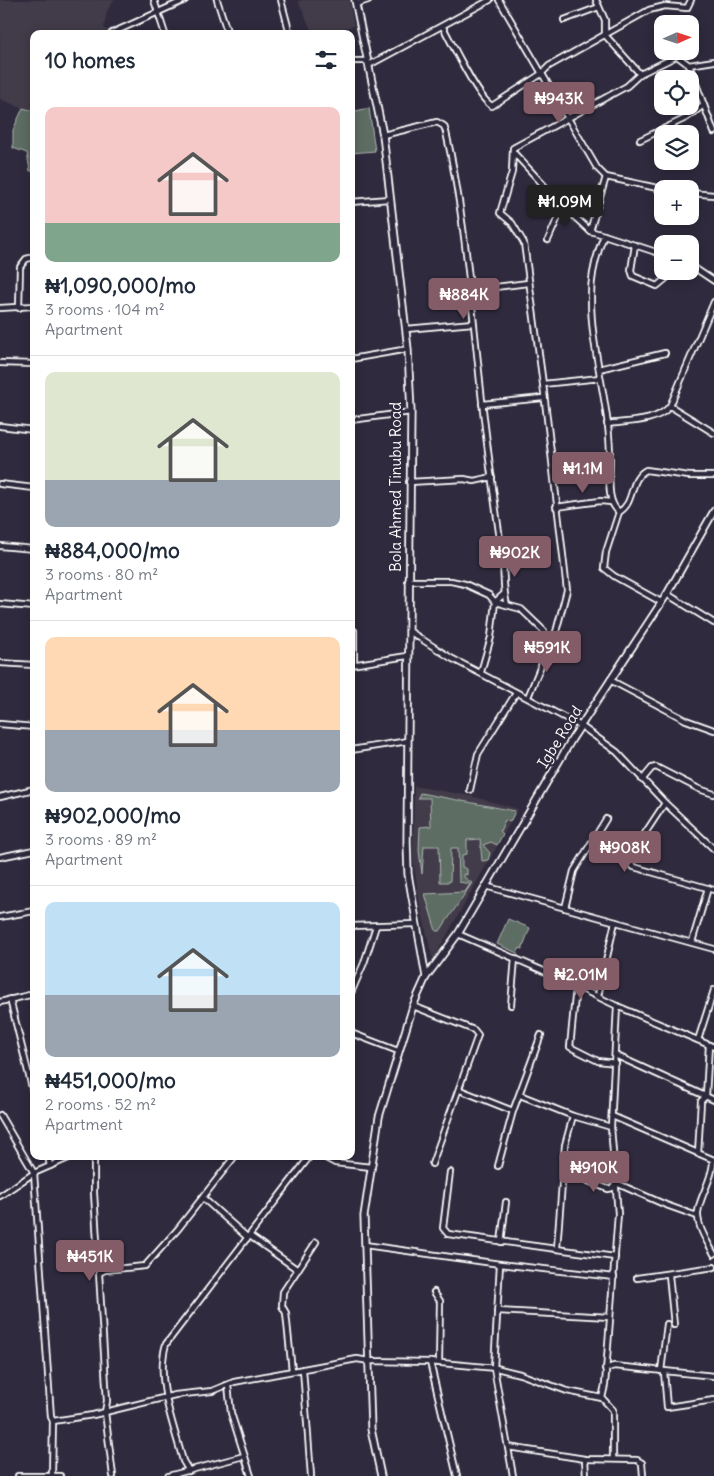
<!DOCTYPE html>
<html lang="en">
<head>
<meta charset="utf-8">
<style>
  :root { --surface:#fff; --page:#f2f2f3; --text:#1f2937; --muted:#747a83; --line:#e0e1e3; --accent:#845c67 }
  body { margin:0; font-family:Delius,sans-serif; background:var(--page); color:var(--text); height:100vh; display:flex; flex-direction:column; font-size:19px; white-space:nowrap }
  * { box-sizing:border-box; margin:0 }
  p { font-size:16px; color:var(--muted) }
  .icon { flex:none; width:28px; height:28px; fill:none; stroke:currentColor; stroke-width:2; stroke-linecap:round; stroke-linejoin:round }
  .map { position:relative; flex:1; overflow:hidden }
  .panel { position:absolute; left:30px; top:30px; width:325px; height:1130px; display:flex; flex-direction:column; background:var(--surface); border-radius:10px; box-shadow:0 2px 12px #0003 }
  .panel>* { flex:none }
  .needle { width:32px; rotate:87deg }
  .fabs { position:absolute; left:654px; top:15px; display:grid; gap:10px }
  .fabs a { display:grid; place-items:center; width:45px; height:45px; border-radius:10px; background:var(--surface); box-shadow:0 2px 12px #0003; font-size:25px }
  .price { position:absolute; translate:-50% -42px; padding:0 11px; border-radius:5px; background:var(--accent); color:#fff; font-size:16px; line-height:32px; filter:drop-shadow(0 1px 2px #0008) }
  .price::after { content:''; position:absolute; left:50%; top:30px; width:15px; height:11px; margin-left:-8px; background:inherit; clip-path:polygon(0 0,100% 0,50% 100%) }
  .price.selected { background:#222; color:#fff }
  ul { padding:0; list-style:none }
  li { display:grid; align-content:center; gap:10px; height:265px; padding:0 15px }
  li+li { border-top:1px solid var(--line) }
  li span { display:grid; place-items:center; height:155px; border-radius:10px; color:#555 }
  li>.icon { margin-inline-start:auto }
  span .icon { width:90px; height:90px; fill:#fffc; stroke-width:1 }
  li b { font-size:21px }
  h2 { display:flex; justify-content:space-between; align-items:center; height:60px; padding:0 15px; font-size:21px }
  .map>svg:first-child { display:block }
</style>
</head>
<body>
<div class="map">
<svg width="714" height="1476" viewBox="0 0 714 1476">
  <rect width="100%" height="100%" fill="#2f2a3d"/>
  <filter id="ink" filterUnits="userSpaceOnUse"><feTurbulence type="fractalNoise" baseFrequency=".02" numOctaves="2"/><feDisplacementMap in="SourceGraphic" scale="10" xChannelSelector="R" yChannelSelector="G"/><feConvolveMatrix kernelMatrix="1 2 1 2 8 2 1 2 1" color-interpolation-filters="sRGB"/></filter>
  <g filter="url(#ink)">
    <g fill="#433b48">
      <polygon points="0,0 114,0 107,11 104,28 112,34 34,34 34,111 31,112 0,99"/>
      <polygon points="303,0 349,0 354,26 313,34 298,1"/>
      <polygon points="414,786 471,796 518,809 434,958 432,957 419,900 413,858"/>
    </g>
    <g fill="#5d6d64" stroke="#aeb6b2">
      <polygon points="23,108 34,111 34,171 30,171 27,153 13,148 13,130"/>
      <polygon points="369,108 375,151 351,153 351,112"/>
      <polygon points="420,793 515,811 510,822 505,820 500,831 503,834 497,845 491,842 483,845 490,853 488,860 482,861 480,839 467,840 467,854 462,855 462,867 467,869 467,875 464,874 464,877 472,883 440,931 436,931 425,894 465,892 470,884 459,882 458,848 451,848 450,882 440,882 439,846 424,846 422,874 419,850 420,827 431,826 430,798 418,798"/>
      <polygon points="508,919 530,928 522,949 520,948 517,953 497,944"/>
    </g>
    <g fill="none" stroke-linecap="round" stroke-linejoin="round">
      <g stroke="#fff" stroke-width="8">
        <g id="street">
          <polyline points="154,0 165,34"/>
          <polyline points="217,0 228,34"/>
          <polyline points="281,0 290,34"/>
          <polyline points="499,0 597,168 606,177 662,189"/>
          <polyline points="596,0 605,20 605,35 640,74"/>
          <polyline points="356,4 368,0"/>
          <polyline points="564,20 599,7"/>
          <path d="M443,27C452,43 478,99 492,106L541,74L549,66L649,10L665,6L687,8L691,0"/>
          <polyline points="112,33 185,0"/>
          <polyline points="351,61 367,61"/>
          <polyline points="369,65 490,0"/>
          <polyline points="689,65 714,61"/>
          <path d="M383,135L437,122L444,126L446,132C464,211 470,291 479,372C485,435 494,498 503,560C504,575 503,591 507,605"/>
          <polyline points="640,140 686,118 704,105"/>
          <polyline points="514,153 563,206 590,231 606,177"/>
          <polyline points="690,193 714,195"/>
          <polyline points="351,202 389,199"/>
          <path d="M590,231L604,235C597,253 591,276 591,295C590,351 611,406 610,462C610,478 606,501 619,512L606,552L604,568L614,576L661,602"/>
          <polyline points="604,235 662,254"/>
          <polyline points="548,240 563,206"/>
          <polyline points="635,245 631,270 633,276 657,286 675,271"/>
          <polyline points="690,265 714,281"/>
          <polyline points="471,290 528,283"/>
          <polyline points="0,308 34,306"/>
          <polyline points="19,308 20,267 26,259 34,257"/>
          <polyline points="406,329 473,323"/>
          <polyline points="351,359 408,349"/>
          <polyline points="0,363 34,364"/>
          <polyline points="599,369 665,353"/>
          <polyline points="543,384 600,378"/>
          <polyline points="482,404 543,398"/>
          <polyline points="670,406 714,433"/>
          <polyline points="351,420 411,412"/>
          <path d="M607,424C628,421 656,423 670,406L714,302"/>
          <polyline points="0,426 34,430"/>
          <polyline points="409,482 464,479 474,481 492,477"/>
          <polyline points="0,484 34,488"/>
          <polyline points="556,507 600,501 611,502"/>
          <path d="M619,512C636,502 628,480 646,470L689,476H714"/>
          <polyline points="0,546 34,549"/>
          <polyline points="408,581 451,581 465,584 489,595 495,602 521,609 544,631 548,642"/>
          <polyline points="667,594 714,623"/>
          <polyline points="0,604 34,607"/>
          <polyline points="409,631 451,658 581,726 617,752 665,803 714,849"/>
          <polyline points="0,663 34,665"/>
          <polyline points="354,664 354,631"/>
          <polyline points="351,665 407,656"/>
          <polyline points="481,672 491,637 495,602 504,594"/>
          <polyline points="610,680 686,720 714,730"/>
          <polyline points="528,697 542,663 542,653 556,632 567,590 543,384 524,243 512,223 500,213 512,172 513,148 627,86 640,74 677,56 689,65 714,132"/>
          <polyline points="0,724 34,727"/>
          <polyline points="351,750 408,741"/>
          <polyline points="642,780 652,768 656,767 699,789 714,794"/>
          <polyline points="470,790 478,754 516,693"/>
          <polyline points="0,797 34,789"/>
          <polyline points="665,803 626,862 634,867 714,890"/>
          <polyline points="0,857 34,850"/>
          <polyline points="485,886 714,949"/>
          <polyline points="565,908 574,871 606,819"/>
          <polyline points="0,917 34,911"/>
          <polyline points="351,926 416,924"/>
          <polyline points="458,934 546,972 617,1006 714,1047"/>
          <polyline points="692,942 708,888"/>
          <polyline points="576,987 570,1047 598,1061 616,1063"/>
          <polyline points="351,993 364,963 376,926"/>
          <polyline points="598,996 615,922"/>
          <polyline points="10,999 34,1096"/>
          <polyline points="0,1002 34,994"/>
          <polyline points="511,1005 515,958"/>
          <polyline points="413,1006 474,1030 478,1035 432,1164"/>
          <polyline points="351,1033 398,1051"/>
          <polyline points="698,1040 714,990"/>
          <polyline points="615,1055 714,1100"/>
          <polyline points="460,1090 513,1111 541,1035"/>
          <polyline points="520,1095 573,1116 611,1127"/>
          <polyline points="0,1115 34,1173 51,1417 53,1421 52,1475"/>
          <polyline points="612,1116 714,1160"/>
          <polyline points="698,1154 701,1101 706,1096 709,1045"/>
          <polyline points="48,1156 50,1166"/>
          <polyline points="94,1156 94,1193 107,1401 105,1412 113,1476"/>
          <polyline points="322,1156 335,1163 371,1167"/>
          <path d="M713,1160C714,1178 696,1202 698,1217C699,1230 708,1243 714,1254"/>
          <polyline points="498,1166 513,1111"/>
          <polyline points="563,1171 608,1189 612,1188 616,1183 666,1205 697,1216"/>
          <polyline points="450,1172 443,1228 448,1234 615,1257"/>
          <polyline points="0,1196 34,1173 73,1156"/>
          <polyline points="203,1198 248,1238"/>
          <polyline points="250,1236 298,1270"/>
          <polyline points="501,1242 506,1202"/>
          <polyline points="365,1245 500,1264 614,1277"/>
          <polyline points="557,1248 565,1145 573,1116"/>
          <polyline points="500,1264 494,1368 513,1476"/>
          <polyline points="99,1273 105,1270 145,1266 178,1229 235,1156"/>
          <polyline points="669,1275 674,1325"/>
          <polyline points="637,1278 714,1267"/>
          <polyline points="434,1292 440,1301 439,1363"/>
          <polyline points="497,1311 610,1317"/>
          <polyline points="430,1362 457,1476"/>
          <polyline points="303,1369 311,1476"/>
          <polyline points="605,1369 614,1366 714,1376"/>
          <polyline points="292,1371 286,1313 282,1306 283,1292 316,1242"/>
          <polyline points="661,1371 667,1324"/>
          <polyline points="664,1372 667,1407 714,1400"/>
          <polyline points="228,1385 231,1413 251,1476"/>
          <polyline points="602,1398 605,1385 618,1214 611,1127 617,1006"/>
          <polyline points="53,1421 93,1415 175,1395 212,1391 234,1382 357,1359 369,1361 430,1362 496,1368 520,1374 567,1391 602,1398 613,1410 613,1459"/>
          <polyline points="508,1447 585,1459 637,1460 642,1463 643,1476"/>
          <polyline points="585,1459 586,1476"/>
          <path d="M189,1471L183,1461C174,1425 155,1381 166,1344L310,1156"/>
          <polyline points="18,1476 60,1476"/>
          <polyline points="168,1476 244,1456"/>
        </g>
      </g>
      <g stroke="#fff" stroke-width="9">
        <g id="secondary">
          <polyline points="355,0 383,135 408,349 411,412 407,842 408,874 426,977"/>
          <polyline points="381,1476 371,1429 364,1216 379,1117 413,1006 426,977 458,934 572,739 667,594 714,511"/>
        </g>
      </g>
      <use href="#street" stroke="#2f2a3d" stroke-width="4.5"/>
      <use href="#secondary" stroke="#2f2a3d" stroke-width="5.5"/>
    </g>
  </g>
  <g text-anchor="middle" stroke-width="4.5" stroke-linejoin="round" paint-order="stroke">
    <g font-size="15" fill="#fff" stroke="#2f2a3d">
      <text transform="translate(396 487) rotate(-90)" y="5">Bola Ahmed Tinubu Road</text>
      <text transform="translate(560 737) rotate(-58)" y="5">Igbe Road</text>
    </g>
  </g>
</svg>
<div class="fabs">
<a><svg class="needle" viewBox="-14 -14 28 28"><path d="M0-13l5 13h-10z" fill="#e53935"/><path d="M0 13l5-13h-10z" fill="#747a83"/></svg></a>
<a><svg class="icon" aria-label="locate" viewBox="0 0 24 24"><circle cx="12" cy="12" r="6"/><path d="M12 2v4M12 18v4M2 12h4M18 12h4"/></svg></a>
<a><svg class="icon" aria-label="layers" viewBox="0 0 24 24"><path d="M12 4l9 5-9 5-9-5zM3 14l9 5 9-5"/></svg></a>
<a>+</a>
<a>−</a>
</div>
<b class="price" style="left:559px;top:124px">₦943K</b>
<b class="price selected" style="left:565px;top:227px">₦1.09M</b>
<b class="price" style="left:464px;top:320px">₦884K</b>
<b class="price" style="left:583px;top:494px">₦1.1M</b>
<b class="price" style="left:515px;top:578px">₦902K</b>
<b class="price" style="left:547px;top:673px">₦591K</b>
<b class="price" style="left:625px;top:873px">₦908K</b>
<b class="price" style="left:581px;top:1000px">₦2.01M</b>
<b class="price" style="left:594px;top:1193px">₦910K</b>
<b class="price" style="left:90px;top:1282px">₦451K</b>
<section class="panel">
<h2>10 homes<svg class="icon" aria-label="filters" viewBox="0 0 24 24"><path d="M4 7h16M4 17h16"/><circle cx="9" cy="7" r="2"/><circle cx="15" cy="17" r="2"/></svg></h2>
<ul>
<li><span style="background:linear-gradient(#f6c9c9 75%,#7fa58c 0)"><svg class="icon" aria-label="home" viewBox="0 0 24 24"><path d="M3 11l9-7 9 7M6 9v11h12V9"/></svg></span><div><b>₦1,090,000/mo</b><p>3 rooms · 104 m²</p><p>Apartment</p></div></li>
<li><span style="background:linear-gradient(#dfe7d0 70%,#9aa5b1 0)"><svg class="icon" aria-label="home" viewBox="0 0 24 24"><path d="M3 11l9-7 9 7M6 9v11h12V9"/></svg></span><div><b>₦884,000/mo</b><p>3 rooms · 80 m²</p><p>Apartment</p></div></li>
<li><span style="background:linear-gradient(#ffd9b3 60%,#9aa5b1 0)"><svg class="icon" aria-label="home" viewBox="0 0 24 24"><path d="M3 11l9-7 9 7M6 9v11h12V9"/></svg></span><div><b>₦902,000/mo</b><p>3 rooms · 89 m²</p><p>Apartment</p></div></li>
<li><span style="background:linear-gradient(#bfe0f5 60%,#9aa5b1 0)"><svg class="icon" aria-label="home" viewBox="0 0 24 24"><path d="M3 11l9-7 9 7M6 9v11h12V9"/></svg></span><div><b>₦451,000/mo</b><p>2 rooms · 52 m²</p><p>Apartment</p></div></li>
</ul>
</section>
</div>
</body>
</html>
